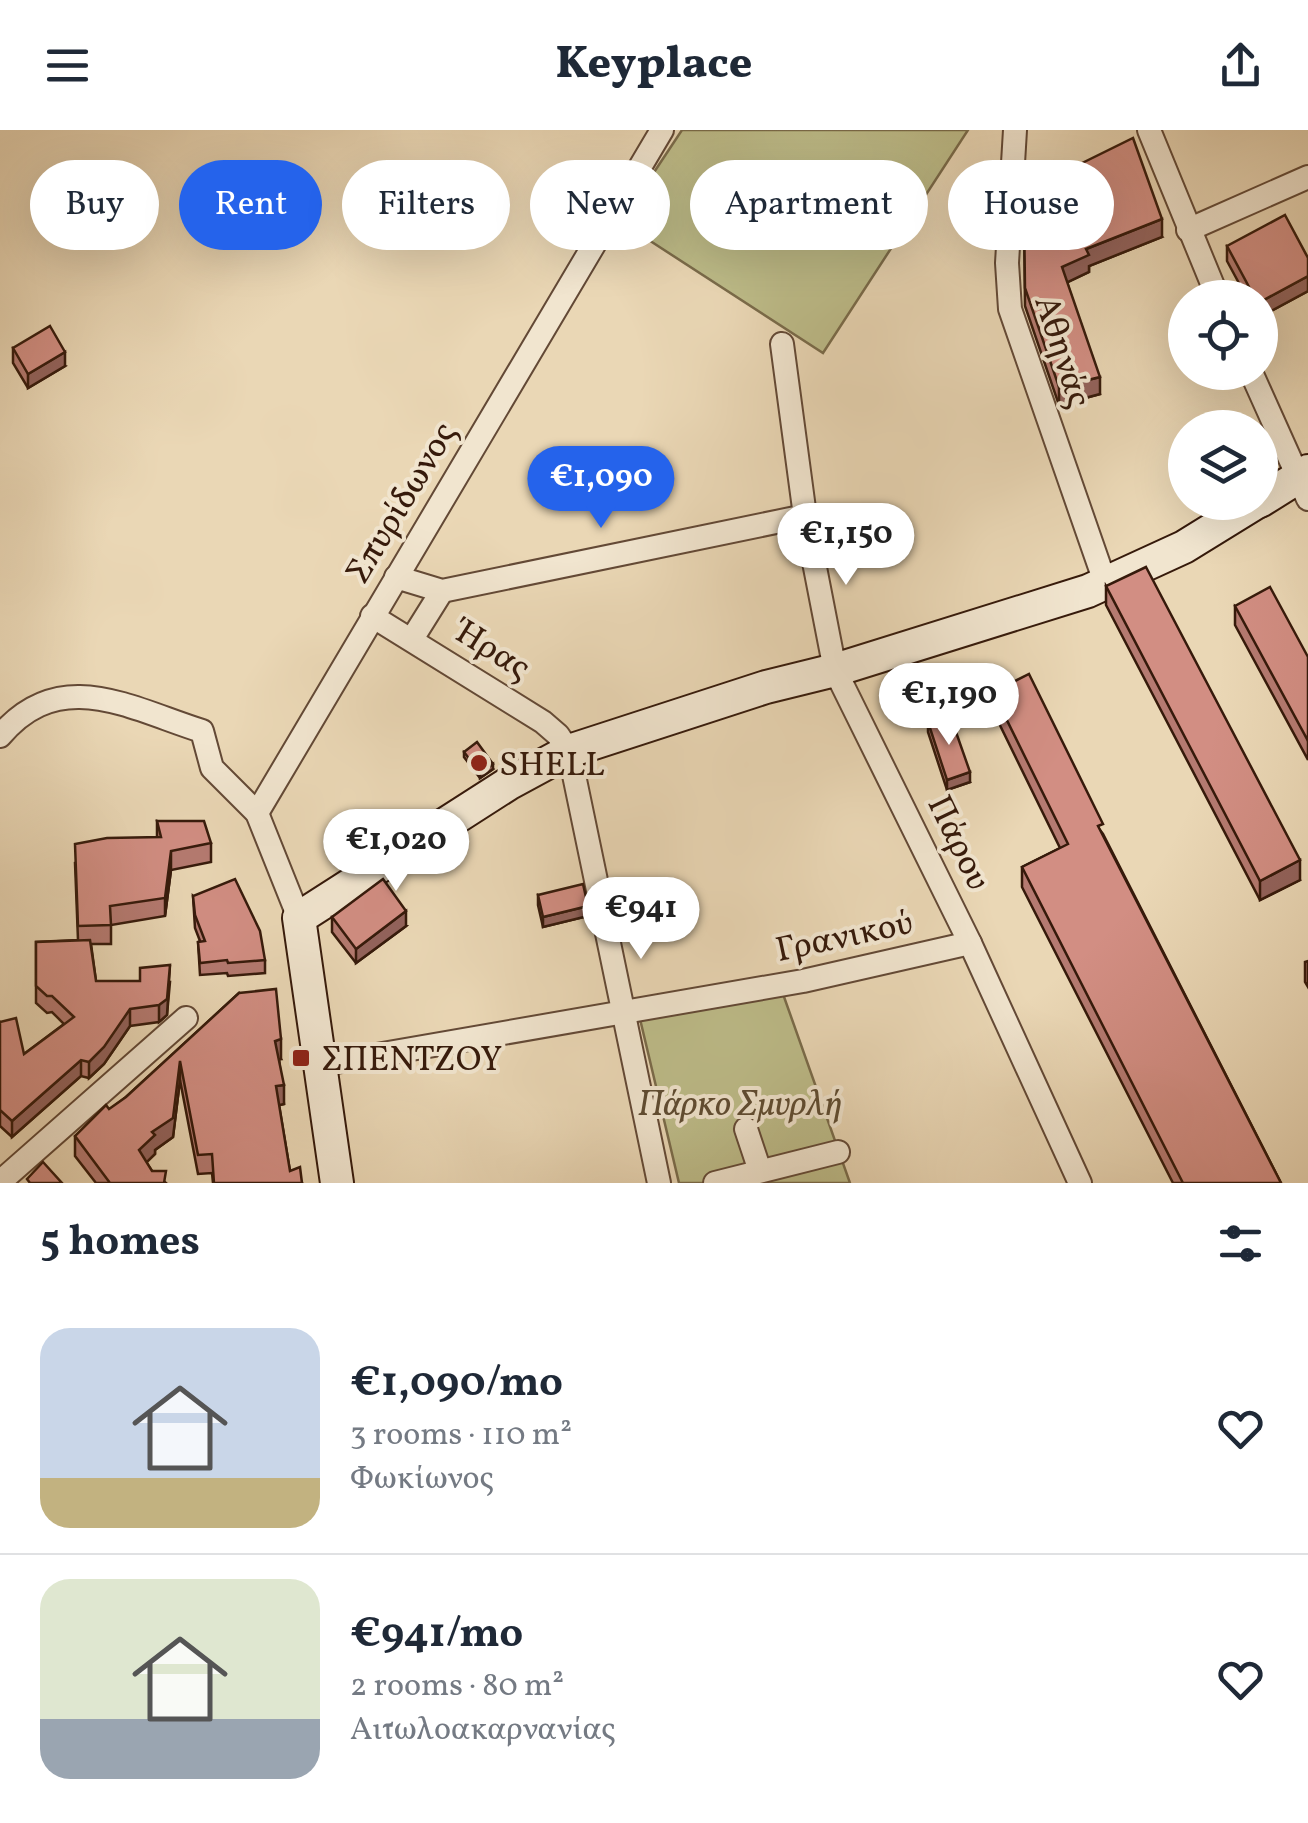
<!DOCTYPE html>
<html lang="en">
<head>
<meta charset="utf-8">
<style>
  :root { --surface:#fff; --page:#f2f2f3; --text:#1f2937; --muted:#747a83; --line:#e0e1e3; --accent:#2563eb }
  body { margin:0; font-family:Vollkorn,serif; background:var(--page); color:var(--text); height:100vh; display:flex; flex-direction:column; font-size:38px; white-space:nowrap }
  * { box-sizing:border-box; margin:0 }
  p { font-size:32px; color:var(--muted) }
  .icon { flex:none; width:55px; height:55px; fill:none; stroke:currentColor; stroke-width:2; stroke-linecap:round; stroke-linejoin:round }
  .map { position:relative; height:1053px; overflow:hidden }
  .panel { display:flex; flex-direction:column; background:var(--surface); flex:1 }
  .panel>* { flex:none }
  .top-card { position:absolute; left:30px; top:30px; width:1250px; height:90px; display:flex; gap:20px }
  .controls { position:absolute; left:1168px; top:150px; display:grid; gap:20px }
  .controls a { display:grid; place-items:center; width:110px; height:110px; border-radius:50%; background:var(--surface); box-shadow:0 10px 40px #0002; font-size:50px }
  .price { position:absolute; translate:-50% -85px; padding:0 22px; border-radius:35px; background:#fff; color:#222; font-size:32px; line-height:65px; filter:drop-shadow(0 2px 5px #0008) }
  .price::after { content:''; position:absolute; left:50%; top:60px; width:30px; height:22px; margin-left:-15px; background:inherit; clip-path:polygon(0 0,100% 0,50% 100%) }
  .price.selected { background:var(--accent); color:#fff }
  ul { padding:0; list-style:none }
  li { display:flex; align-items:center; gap:30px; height:250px; padding:0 40px }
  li+li { border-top:2px solid var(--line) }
  li span { display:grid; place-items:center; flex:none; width:280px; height:200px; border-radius:30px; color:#555 }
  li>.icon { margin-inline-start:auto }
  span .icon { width:120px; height:120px; fill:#fffc; stroke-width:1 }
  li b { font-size:42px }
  h2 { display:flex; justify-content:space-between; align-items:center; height:120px; padding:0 40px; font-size:42px }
  .chip { padding:0 35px; border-radius:45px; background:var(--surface); box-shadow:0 10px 40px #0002; font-size:35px; line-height:90px }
  .chip.selected { background:var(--accent); color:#fff }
  header { display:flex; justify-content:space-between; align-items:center; height:130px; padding:0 40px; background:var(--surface); font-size:45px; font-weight:800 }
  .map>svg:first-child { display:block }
</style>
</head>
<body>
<header><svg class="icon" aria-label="menu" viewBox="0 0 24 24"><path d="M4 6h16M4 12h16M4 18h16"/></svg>Keyplace<svg class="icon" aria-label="share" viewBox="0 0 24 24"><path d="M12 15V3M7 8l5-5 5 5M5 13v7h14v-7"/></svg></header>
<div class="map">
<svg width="1308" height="1053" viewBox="0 0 1308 1053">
  <rect width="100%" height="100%" fill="#ead7b5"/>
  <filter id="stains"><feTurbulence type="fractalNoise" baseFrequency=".002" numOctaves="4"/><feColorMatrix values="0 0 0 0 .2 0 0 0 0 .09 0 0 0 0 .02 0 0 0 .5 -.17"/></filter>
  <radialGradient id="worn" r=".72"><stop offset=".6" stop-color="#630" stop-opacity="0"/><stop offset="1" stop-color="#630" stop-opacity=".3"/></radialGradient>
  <g fill="#bdbc89" stroke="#7a6b4a" stroke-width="2.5">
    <polygon points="682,0 968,0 823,223 621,92"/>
    <polygon points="783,864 850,1053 679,1053 640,889"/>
  </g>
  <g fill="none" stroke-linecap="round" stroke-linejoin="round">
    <g stroke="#634936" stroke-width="26">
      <g id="street">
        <polyline points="1015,0 1007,133 1010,179 1106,455"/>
        <polyline points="1149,0 1218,168"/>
        <polyline points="1188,100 1308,47"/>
        <polyline points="782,214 805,386 835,540 970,813 1080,1053"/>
        <polyline points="1251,242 1308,369"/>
        <polyline points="396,447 442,461 805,386"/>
        <polyline points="372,486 543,592 558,605 569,621 659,1053"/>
        <polyline points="412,509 442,461"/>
        <path d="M0,606C60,535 129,578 202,601L212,638L257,683L299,788"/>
        <polyline points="257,683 662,0"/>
        <polyline points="319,935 803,851 970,813"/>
        <polyline points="746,999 760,1041"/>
        <polyline points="0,1052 186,888"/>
        <polyline points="715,1053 838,1022"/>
      </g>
    </g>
    <g stroke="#361a0b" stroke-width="36">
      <g id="secondary">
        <polyline points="1260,371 1308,341"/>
        <polyline points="337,1053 299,788 508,654 569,621 766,557 835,540 1088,461 1184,417 1257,372"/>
      </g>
    </g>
    <use href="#street" stroke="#f1e5cf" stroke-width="22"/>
    <use href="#secondary" stroke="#f1e5cf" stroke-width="32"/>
  </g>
  <g fill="#b57a71" stroke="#361a0b" stroke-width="2.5">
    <polygon points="1066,41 1162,107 1089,136 1089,142 1067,152 1100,264 1059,275 1025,176 1024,80 1070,66 1066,58"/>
    <polygon points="1227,116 1308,161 1260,187 1260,168 1247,168 1227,131"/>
    <polygon points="13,218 65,236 28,258 13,233"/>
    <polygon points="1106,456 1300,750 1260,770 1106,475"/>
    <polygon points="1235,476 1308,527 1308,630 1235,495"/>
    <polygon points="993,562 1103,704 1281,1053 1173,1053 1022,757 1022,737 1060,718 993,581"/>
    <polygon points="928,592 970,652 947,660 928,602"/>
    <polygon points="464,622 493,639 480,648 464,627"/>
    <polygon points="157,691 211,713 211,732 171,740 165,786 111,795 111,814 91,814 96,851 170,852 167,885 159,892 130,896 104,934 89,948 81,946 12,1007 0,996 0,892 24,924 64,894 52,882 47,883 36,873 36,812 78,810 75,733 157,707"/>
    <polygon points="538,765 588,786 543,797 538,775"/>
    <polygon points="193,766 265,830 265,843 228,846 227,843 200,845 198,812 200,811 195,798"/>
    <polygon points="332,787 406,796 356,833 332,802"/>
    <polygon points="1308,831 1308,857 1305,852 1305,832"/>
    <polygon points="239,863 281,929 279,929 284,974 279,975 290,1041 302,1053 213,1053 212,1043 198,1044 180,950 173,1007 155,1020 155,1024 146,1032 152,1041 166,1053 96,1053 75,1026 75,1006 126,967"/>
  </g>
  <g fill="#93635c" stroke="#361a0b" stroke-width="2.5">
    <polygon points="1162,89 1162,107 1089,136 1089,142 1062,155 1062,137 1086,119"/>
    <polygon points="1308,146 1308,161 1260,187 1260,172"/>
    <polygon points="65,222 65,236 28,258 28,244"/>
    <polygon points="1100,247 1100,264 1059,275 1059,257"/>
    <polygon points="493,634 493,639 480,648 480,643"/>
    <polygon points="970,642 970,652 947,660 947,650"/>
    <polygon points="171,721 171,740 165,786 165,768"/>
    <polygon points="1300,730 1300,750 1260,770 1260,751"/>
    <polygon points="588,776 588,786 543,797 543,787"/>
    <polygon points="406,781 406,796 356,833 356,819"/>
    <polygon points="170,835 167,885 159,892 159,875"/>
    <polygon points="130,879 130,896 104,934 89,948 89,932"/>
    <polygon points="281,909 281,929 275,930 275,911"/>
    <polygon points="81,930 81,946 12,1007 12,991"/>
    <polygon points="180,931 180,950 173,1007 155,1020 155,1024 139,1040 139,1020 152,1002"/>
    <polygon points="284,955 284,974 276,976 276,956"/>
  </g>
  <g fill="#d28e83" stroke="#361a0b" stroke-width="2.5">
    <polygon points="1133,8 1162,89 1086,119 1089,125 1062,137 1100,247 1059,257 1025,158 1024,80 1077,64 1066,41"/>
    <polygon points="1285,85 1308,128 1308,146 1260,172 1260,168 1255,168 1227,116"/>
    <polygon points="50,196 65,222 28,244 13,218"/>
    <polygon points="1146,437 1300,730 1260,751 1106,456"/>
    <polygon points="1270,457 1308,527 1308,611 1235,476"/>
    <polygon points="1029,544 1103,694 1098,696 1281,1053 1183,1053 1022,737 1068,714 993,562"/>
    <polygon points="950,585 970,642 947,650 928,592"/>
    <polygon points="477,612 493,634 480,643 464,622"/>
    <polygon points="157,691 204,691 211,713 171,721 165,768 110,776 111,795 78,796 75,714 107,708 161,707"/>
    <polygon points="235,749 260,801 265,830 228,833 227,830 200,833 198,812 205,811 195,785 193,766"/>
    <polygon points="383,749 406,781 356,819 332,787"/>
    <polygon points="583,754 588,776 543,787 538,765"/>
    <polygon points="90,810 96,851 140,851 140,838 170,835 167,869 159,875 130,879 104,917 89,932 81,930 12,991 0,980 0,892 16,888 24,924 74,887 52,866 47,866 36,856 36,812"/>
    <polygon points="276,859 281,909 275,911 284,955 276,956 290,1041 300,1037 302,1053 214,1053 212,1024 198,1025 180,931 173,988 152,1002 155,1005 139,1020 152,1041 166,1041 164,1053 110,1053 75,1006 106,975 109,979 126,967 239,863"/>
    <polygon points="43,1032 62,1053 30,1053 27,1049"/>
  </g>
  <g fill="#8f2418" stroke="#f1e5cf" stroke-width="4">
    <circle cx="479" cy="633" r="10"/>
    <rect x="291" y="918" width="20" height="20" rx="5"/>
  </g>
  <g text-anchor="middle" stroke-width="8" stroke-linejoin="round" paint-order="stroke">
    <g font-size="35" fill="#361a0b" stroke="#f1e5cf">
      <text transform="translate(1064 221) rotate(72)" y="12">Αθηνάς</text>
      <text transform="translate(400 372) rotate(-59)" y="12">Σπυρίδωνος</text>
      <text transform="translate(494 519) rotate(32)" y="12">Ήρας</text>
      <text transform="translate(960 712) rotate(64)" y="12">Πάρου</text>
      <text transform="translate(844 805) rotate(-12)" y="12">Γρανικού</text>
    </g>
    <g font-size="35" fill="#361a0b" stroke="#f1e5cf" text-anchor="start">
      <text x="499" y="645">SHELL</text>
      <text x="321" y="940">ΣΠΕΝΤΖΟΥ</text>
    </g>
    <g font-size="35" font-style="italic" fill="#5e4b31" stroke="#f1e5cf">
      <text x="740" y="985">Πάρκο Σµυρλή</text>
    </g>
  </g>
  <rect width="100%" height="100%" filter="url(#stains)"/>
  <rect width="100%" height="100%" fill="url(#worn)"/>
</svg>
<div class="controls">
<a><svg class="icon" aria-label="locate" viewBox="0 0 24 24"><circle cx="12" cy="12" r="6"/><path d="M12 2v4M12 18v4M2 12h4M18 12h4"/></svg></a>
<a><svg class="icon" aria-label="layers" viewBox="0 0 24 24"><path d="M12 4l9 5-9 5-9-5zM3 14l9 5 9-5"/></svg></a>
</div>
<b class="price selected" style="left:601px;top:401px">€1,090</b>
<b class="price" style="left:846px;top:458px">€1,150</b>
<b class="price" style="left:949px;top:618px">€1,190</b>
<b class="price" style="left:396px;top:764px">€1,020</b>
<b class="price" style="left:641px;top:832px">€941</b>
<div class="top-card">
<a class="chip">Buy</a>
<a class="chip selected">Rent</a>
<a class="chip">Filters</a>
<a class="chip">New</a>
<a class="chip">Apartment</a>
<a class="chip">House</a>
</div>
</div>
<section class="panel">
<h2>5 homes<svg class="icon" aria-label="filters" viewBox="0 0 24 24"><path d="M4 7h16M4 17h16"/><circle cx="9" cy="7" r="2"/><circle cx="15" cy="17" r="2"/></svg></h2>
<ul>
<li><span style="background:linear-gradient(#c9d6e8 75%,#c2b280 0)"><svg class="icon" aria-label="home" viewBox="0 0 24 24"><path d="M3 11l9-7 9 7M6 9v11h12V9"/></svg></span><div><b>€1,090/mo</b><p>3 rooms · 110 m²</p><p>Φωκίωνος</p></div><svg class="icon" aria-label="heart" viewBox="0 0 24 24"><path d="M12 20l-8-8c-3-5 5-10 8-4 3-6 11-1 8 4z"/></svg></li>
<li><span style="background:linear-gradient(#dfe7d0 70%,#9aa5b1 0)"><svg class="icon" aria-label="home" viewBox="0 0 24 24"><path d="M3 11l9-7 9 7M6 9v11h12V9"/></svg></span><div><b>€941/mo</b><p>2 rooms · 80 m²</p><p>Αιτωλοακαρνανίας</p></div><svg class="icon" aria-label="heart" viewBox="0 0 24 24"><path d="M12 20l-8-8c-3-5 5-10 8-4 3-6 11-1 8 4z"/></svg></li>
</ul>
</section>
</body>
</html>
